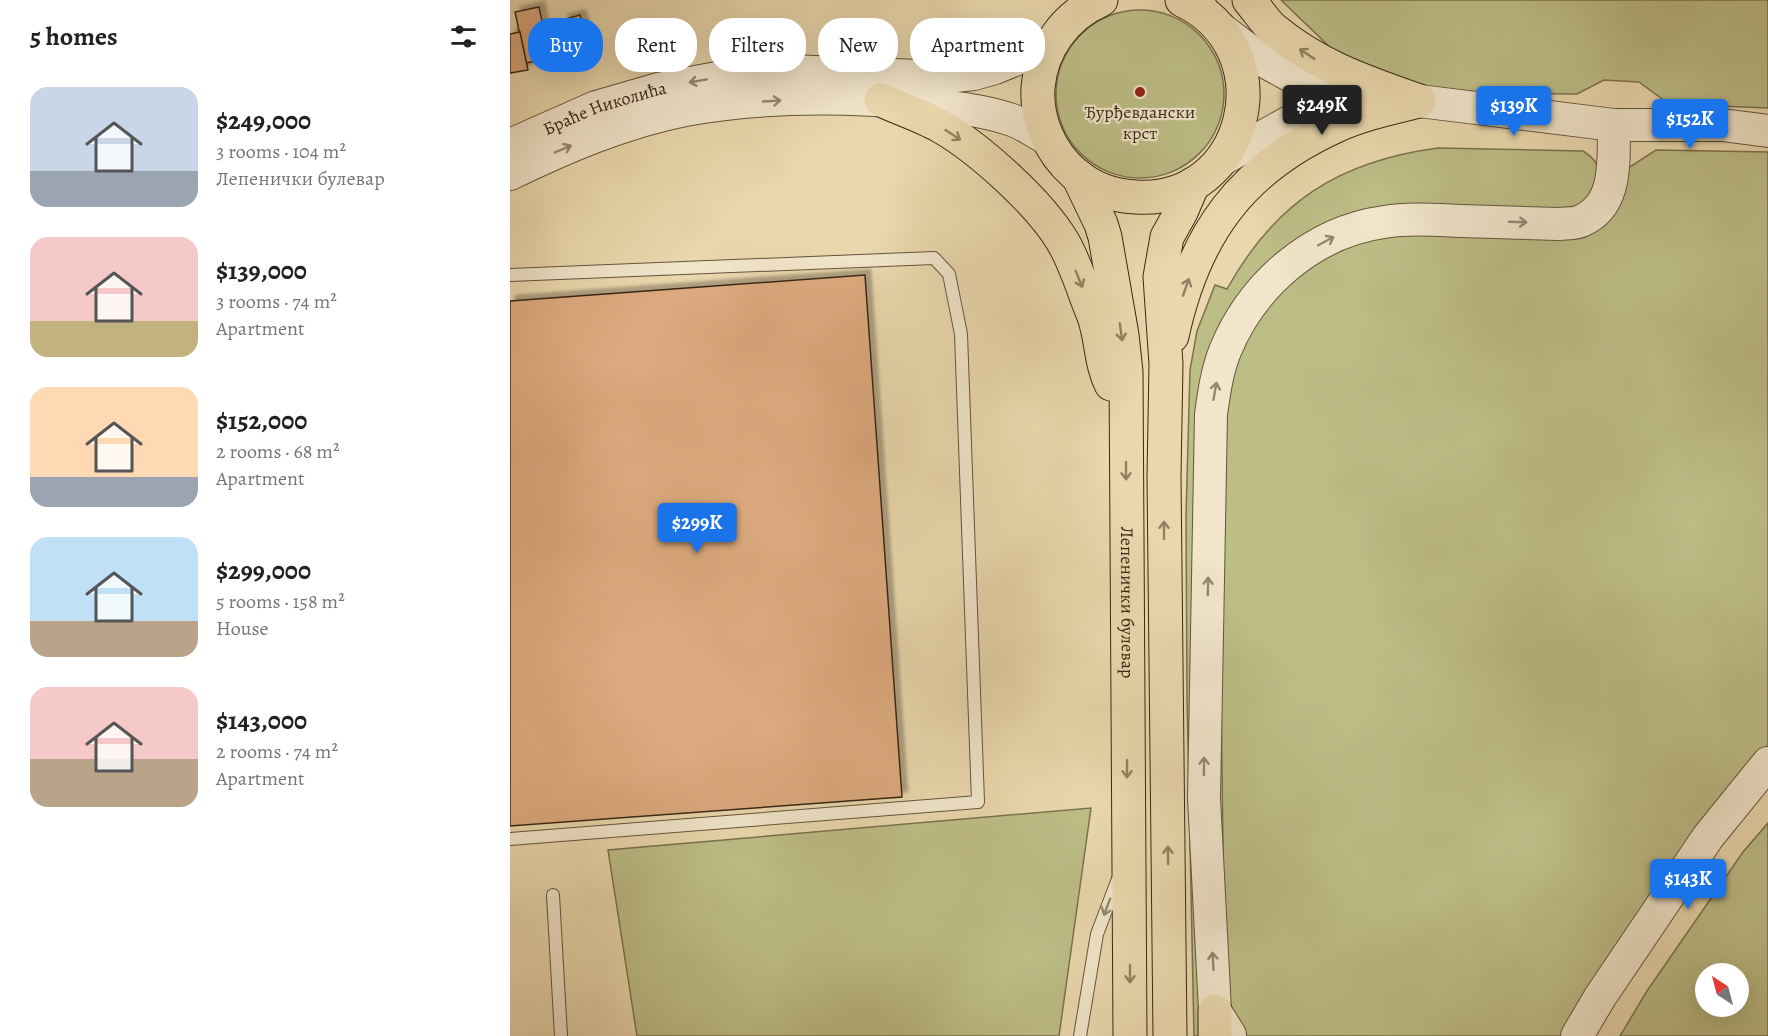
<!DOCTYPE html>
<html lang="en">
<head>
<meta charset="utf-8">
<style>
  :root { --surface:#fff; --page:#f6f6f6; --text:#222; --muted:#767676; --accent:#1a73e8 }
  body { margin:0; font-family:Alegreya,serif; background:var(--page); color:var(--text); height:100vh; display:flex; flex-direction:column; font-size:22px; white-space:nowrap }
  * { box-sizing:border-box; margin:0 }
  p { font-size:20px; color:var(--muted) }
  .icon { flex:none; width:33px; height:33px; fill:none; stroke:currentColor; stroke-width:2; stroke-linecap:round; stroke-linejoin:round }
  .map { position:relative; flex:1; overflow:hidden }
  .side { display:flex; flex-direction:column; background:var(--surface); width:510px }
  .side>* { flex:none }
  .banner { position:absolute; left:18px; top:18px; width:570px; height:54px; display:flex; gap:12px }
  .needle { width:39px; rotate:324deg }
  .buttons { position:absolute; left:1185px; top:963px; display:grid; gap:12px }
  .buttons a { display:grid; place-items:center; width:54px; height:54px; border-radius:50%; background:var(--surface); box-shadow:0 6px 24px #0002; font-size:30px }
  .price { position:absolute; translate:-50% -51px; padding:0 14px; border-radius:6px; background:var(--accent); color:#fff; font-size:20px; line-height:39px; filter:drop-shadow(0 2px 3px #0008) }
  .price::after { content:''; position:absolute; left:50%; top:36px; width:18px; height:14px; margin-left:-9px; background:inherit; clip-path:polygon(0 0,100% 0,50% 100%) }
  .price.on { background:#222; color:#fff }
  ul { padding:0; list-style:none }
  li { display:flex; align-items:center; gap:18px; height:150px; padding:0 30px }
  li span { display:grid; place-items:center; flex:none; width:168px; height:120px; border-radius:18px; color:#555 }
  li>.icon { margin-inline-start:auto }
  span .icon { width:72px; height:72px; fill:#fffc; stroke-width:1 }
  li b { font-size:26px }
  h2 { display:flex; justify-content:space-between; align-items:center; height:72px; padding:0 30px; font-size:26px }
  .chip { padding:0 21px; border-radius:24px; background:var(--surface); box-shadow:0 6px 24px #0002; font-size:21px; line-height:54px }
  .chip.on { background:var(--accent); color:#fff }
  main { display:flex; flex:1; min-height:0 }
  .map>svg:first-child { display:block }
</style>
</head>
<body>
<main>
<section class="side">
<h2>5 homes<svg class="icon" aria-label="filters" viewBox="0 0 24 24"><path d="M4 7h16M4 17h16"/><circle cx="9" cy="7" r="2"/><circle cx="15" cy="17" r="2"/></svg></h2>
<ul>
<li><span style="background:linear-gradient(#c9d6e8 70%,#9aa5b1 0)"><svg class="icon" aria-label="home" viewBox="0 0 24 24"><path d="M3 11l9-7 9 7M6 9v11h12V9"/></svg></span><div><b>$249,000</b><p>3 rooms · 104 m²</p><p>Лепенички булевар</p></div></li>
<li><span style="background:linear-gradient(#f6c9c9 70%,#c2b280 0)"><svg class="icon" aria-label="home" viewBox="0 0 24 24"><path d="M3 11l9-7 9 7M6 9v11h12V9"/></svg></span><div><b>$139,000</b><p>3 rooms · 74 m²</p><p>Apartment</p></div></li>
<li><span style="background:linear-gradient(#ffd9b3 75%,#9aa5b1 0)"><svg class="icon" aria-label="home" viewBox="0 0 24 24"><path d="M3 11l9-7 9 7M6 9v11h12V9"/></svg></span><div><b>$152,000</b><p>2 rooms · 68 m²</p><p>Apartment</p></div></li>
<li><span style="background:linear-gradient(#bfe0f5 70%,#b9a48a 0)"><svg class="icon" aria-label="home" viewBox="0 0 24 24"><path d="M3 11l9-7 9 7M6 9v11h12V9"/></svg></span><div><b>$299,000</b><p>5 rooms · 158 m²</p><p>House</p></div></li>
<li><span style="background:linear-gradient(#f6c9c9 60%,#b9a48a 0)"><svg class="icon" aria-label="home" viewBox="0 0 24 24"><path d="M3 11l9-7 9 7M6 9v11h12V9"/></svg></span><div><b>$143,000</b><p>2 rooms · 74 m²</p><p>Apartment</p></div></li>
</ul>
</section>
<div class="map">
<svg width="1258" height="1036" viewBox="0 0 1258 1036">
  <defs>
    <filter id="shadow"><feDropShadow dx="5.5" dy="-5.5" stdDeviation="1.5" flood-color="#0004"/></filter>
  </defs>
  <rect width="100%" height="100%" fill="#ead7ad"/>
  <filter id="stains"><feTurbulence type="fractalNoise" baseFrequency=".00333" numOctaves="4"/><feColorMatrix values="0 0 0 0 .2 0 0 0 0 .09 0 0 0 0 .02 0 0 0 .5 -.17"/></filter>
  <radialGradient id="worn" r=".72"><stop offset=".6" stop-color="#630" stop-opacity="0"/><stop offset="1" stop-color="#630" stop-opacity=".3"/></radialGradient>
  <g fill="#bdbd86" stroke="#7a724e" stroke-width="1.5" fill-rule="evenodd">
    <polygon points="771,0 1258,0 1258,108 1159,104 1129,82 1094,80 1067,94 976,93 902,85 826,53"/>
    <circle cx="630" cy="94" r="84"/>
    <path d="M928,148L1073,151C1086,159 1089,166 1091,181L1071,209L839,219L707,345L695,1036H684L677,698L676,516L680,370L687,331L705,285L717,289C766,201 830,161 928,148Z"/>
    <polygon points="1146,150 1258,152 1258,747 1119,927 1051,1036 734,1036 715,1003 711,691 715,398 738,326 777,282 834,246 881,232 1063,232 1118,168"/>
    <polygon points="581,808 549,1036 127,1036 98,850"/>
    <path d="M1258,823V1036H1110L1137,991L1233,852ZM1196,974H1228V1006H1196Z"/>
  </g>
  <g fill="#dcaa7e" stroke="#382816" stroke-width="1.5" filter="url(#shadow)">
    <polygon points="29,7 40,58 16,63 5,12"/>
    <polygon points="70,15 79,47 62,52 52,20"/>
    <polygon points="10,32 18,70 0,73 0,34"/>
    <polygon points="355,275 392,797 0,826 0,301"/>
  </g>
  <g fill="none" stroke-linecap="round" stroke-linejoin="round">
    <g stroke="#64543c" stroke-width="14">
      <g id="service">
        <polyline points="0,275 424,258 439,274 451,334 468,802 0,839"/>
        <polyline points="43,895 51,1036"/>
        <polyline points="570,1036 587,934 608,879"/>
      </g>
    </g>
    <g stroke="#64543c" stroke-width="34">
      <g id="tertiary">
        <polyline points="711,29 752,60 781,76 822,87 909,101 1104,125 1212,125 1258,131"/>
        <path id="s1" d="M0,145L86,107L148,89L207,78L279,71L436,77L464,74L485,68L541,45"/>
        <polyline points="711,160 781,121 817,107 857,104"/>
        <path d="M0,174C56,147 114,122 175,110C253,96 334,96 412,104C442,107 473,110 502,120C514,124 526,133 538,139"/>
        <path d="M720,1035L705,1011L694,798L701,414C704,393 707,371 715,351C742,285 802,232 874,222C900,218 926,220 952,221C984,222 1016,223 1048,224C1056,223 1065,224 1071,221C1109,205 1103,159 1104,125"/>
        <polyline points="1067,1036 1090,997 1198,837 1258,763"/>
      </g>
    </g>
    <g stroke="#382816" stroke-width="35">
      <g id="primary">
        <path d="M591,0C555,16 531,49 528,88C526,120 540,152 564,173C581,188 603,196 626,197C738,204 776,49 672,0"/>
        <path d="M371,100C391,109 412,116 430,126C469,148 530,203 553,242C566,264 573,290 583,314C592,337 590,362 601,384"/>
        <path id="s2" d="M568,176L591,224L595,237L612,335L616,372L620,1036"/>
        <path d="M662,336C684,234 731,169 826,126C852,114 881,108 909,101"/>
        <polyline points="660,1036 654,476 656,364 650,277 657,237 671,212 683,184"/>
        <polyline points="705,1036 705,1011"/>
      </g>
    </g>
    <g stroke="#382816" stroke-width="35">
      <g id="trunk">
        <polyline points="687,0 692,11"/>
        <path d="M739,0C747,9 754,21 763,29C807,66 855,82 909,101"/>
        <polyline points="572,10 577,0"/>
      </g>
    </g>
    <use href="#service" stroke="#f1e5ca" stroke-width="12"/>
    <use href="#tertiary" stroke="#f1e5ca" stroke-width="32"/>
    <use href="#primary" stroke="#ead7ad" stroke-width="33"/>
    <use href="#trunk" stroke="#ead7ad" stroke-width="33"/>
  </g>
  <defs><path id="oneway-shaft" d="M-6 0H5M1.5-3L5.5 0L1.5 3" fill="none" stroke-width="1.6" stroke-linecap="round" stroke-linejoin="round" transform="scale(1.5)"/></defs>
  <g stroke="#918062">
    <use href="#oneway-shaft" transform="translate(797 54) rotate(-146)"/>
    <use href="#oneway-shaft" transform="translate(443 135) rotate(33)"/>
    <use href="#oneway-shaft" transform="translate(569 279) rotate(68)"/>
    <use href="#oneway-shaft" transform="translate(676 287) rotate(-71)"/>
    <use href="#oneway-shaft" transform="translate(611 332) rotate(82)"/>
    <use href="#oneway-shaft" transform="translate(616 471) rotate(90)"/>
    <use href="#oneway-shaft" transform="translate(654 530) rotate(-90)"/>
    <use href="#oneway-shaft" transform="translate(617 769) rotate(90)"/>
    <use href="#oneway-shaft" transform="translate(658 855) rotate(-91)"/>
    <use href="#oneway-shaft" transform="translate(620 974) rotate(90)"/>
  </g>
  <g stroke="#948670">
    <use href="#oneway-shaft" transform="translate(188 81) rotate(170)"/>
    <use href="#oneway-shaft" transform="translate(262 101) rotate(-3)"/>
    <use href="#oneway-shaft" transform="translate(53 149) rotate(-23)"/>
    <use href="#oneway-shaft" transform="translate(1008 222) rotate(2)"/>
    <use href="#oneway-shaft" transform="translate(816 241) rotate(-28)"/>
    <use href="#oneway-shaft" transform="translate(705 391) rotate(-80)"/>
    <use href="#oneway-shaft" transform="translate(698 586) rotate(-89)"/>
    <use href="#oneway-shaft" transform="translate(694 766) rotate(-89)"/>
    <use href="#oneway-shaft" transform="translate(597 907) rotate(111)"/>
    <use href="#oneway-shaft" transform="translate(703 961) rotate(-93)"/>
  </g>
  <circle fill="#8f2418" stroke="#f1e5ca" stroke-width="2" cx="630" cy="92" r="6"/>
  <g text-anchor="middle" stroke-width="4.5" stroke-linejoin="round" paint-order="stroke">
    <g font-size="18" fill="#382816" stroke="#f1e5ca">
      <text dy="6" stroke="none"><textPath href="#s1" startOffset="102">Браће Николића</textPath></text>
      <text dy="6" stroke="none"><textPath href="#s2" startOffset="434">Лепенички булевар</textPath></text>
    </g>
    <g font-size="18" fill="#382816" stroke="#f1e5ca">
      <text x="630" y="118">Ђурђевдански<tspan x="630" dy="21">крст</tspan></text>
    </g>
  </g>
  <rect width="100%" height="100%" filter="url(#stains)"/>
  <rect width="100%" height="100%" fill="url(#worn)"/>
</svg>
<div class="buttons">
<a><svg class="needle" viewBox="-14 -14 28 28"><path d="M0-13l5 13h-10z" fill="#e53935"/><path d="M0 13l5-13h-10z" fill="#767676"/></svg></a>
</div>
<b class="price on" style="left:812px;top:136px">$249K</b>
<b class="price" style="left:1004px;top:137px">$139K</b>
<b class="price" style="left:1180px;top:150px">$152K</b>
<b class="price" style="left:187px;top:554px">$299K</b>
<b class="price" style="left:1178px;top:910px">$143K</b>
<div class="banner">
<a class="chip on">Buy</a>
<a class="chip">Rent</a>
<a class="chip">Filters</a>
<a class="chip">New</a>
<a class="chip">Apartment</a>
</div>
</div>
</main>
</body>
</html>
